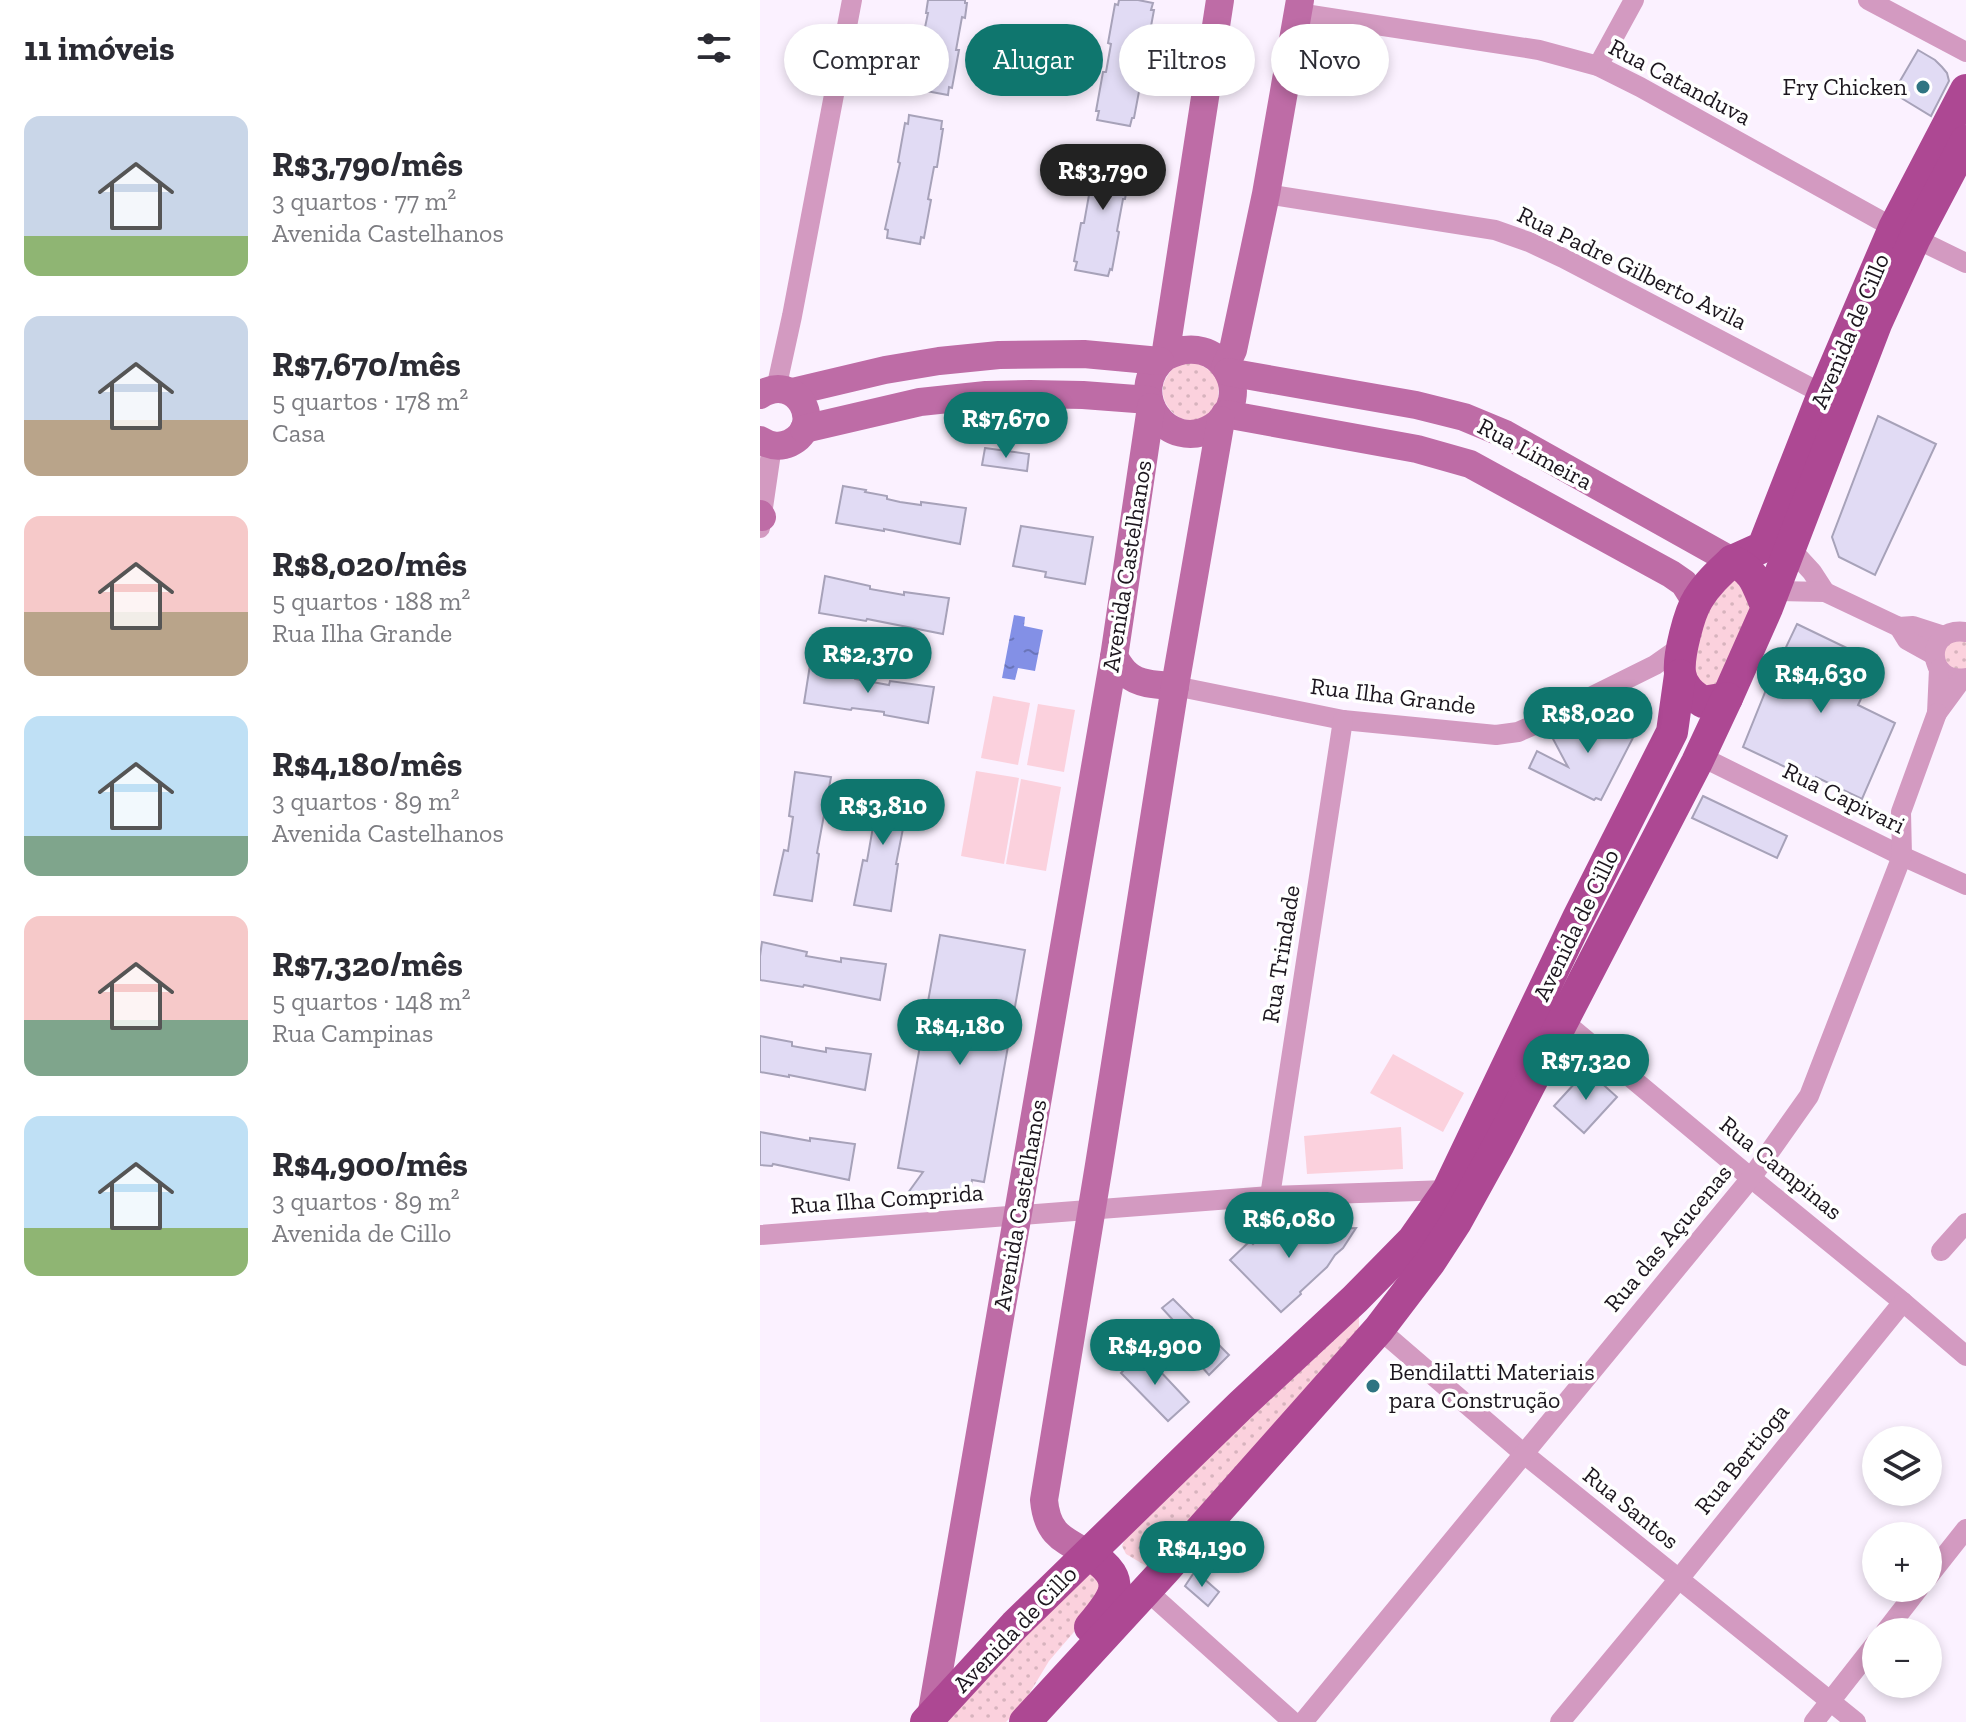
<!DOCTYPE html>
<html lang="pt">
<head>
<meta charset="utf-8">
<style>
  :root { --surface:#fff; --page:#f2f2f3; --text:#2b2b33; --muted:#7c7c81; --accent:#0f766e }
  body { margin:0; font-family:"Zilla Slab",serif; background:var(--page); color:var(--text); height:100vh; display:flex; flex-direction:column; font-size:30px; white-space:nowrap }
  * { box-sizing:border-box; margin:0 }
  p { font-size:26px; color:var(--muted) }
  .icon { flex:none; width:44px; height:44px; fill:none; stroke:currentColor; stroke-width:2; stroke-linecap:round; stroke-linejoin:round }
  .map { position:relative; flex:1; overflow:hidden }
  .details { display:flex; flex-direction:column; background:var(--surface); width:760px }
  .details>* { flex:none }
  .banner { position:absolute; left:24px; top:24px; width:760px; height:72px; display:flex; gap:16px }
  .fabs { position:absolute; left:1102px; top:1426px; display:grid; gap:16px }
  .fabs a { display:grid; place-items:center; width:80px; height:80px; border-radius:50%; background:var(--surface); box-shadow:0 4px 12px #0003; font-size:40px }
  .price { position:absolute; translate:-50% -68px; padding:0 18px; border-radius:28px; background:var(--accent); color:#fff; font-size:26px; line-height:52px; filter:drop-shadow(0 2px 4px #0008) }
  .price::after { content:''; position:absolute; left:50%; top:48px; width:24px; height:18px; margin-left:-12px; background:inherit; clip-path:polygon(0 0,100% 0,50% 100%) }
  .price.active { background:#222; color:#fff }
  ul { padding:0; list-style:none }
  li { display:flex; align-items:center; gap:24px; height:200px; padding:0 24px }
  li span { display:grid; place-items:center; flex:none; width:224px; height:160px; border-radius:16px; color:#555 }
  li>.icon { margin-inline-start:auto }
  span .icon { width:96px; height:96px; fill:#fffc; stroke-width:1 }
  li b { font-size:34px }
  h2 { display:flex; justify-content:space-between; align-items:center; height:96px; padding:0 24px; font-size:34px }
  .chip { padding:0 28px; border-radius:36px; background:var(--surface); box-shadow:0 4px 12px #0003; font-size:28px; line-height:72px }
  .chip.active { background:var(--accent); color:#fff }
  main { display:flex; flex:1; min-height:0 }
  .map>svg:first-child { display:block }
</style>
</head>
<body>
<main>
<section class="details">
<h2>11 imóveis<svg class="icon" aria-label="filters" viewBox="0 0 24 24"><path d="M4 7h16M4 17h16"/><circle cx="9" cy="7" r="2"/><circle cx="15" cy="17" r="2"/></svg></h2>
<ul>
<li><span style="background:linear-gradient(#c9d6e8 75%,#8fb573 0)"><svg class="icon" aria-label="home" viewBox="0 0 24 24"><path d="M3 11l9-7 9 7M6 9v11h12V9"/></svg></span><div><b>R$3,790/mês</b><p>3 quartos · 77 m²</p><p>Avenida Castelhanos</p></div></li>
<li><span style="background:linear-gradient(#c9d6e8 65%,#b9a48a 0)"><svg class="icon" aria-label="home" viewBox="0 0 24 24"><path d="M3 11l9-7 9 7M6 9v11h12V9"/></svg></span><div><b>R$7,670/mês</b><p>5 quartos · 178 m²</p><p>Casa</p></div></li>
<li><span style="background:linear-gradient(#f6c9c9 60%,#b9a48a 0)"><svg class="icon" aria-label="home" viewBox="0 0 24 24"><path d="M3 11l9-7 9 7M6 9v11h12V9"/></svg></span><div><b>R$8,020/mês</b><p>5 quartos · 188 m²</p><p>Rua Ilha Grande</p></div></li>
<li><span style="background:linear-gradient(#bfe0f5 75%,#7fa58c 0)"><svg class="icon" aria-label="home" viewBox="0 0 24 24"><path d="M3 11l9-7 9 7M6 9v11h12V9"/></svg></span><div><b>R$4,180/mês</b><p>3 quartos · 89 m²</p><p>Avenida Castelhanos</p></div></li>
<li><span style="background:linear-gradient(#f6c9c9 65%,#7fa58c 0)"><svg class="icon" aria-label="home" viewBox="0 0 24 24"><path d="M3 11l9-7 9 7M6 9v11h12V9"/></svg></span><div><b>R$7,320/mês</b><p>5 quartos · 148 m²</p><p>Rua Campinas</p></div></li>
<li><span style="background:linear-gradient(#bfe0f5 70%,#8fb573 0)"><svg class="icon" aria-label="home" viewBox="0 0 24 24"><path d="M3 11l9-7 9 7M6 9v11h12V9"/></svg></span><div><b>R$4,900/mês</b><p>3 quartos · 89 m²</p><p>Avenida de Cillo</p></div></li>
</ul>
</section>
<div class="map">
<svg width="1206" height="1722" viewBox="0 0 1206 1722">
  <defs>
    <pattern id="grass-dots" width="8" height="8" patternUnits="userSpaceOnUse" patternTransform="scale(2)"><rect width="8" height="8" fill="#fbd1dd"/><path d="M2 2h.1M6 6h.1" fill="none" stroke="#d7b3bd" stroke-width="1.8" stroke-linecap="round"/></pattern>
    <pattern id="water-ripples" width="26" height="14" patternUnits="userSpaceOnUse" patternTransform="scale(2)"><rect width="26" height="14" fill="#8390e6"/><path d="M2 4q2-2 4 0t4 0M15 11q2-2 4 0t4 0" fill="none" stroke="#6a75ba"/></pattern>
  </defs>
  <rect width="100%" height="100%" fill="#fbf1ff"/>
  <g fill="url(#grass-dots)">
    <path d="M434,360L459,377L458,404C454,408 449,414 444,417C419,431 391,398 408,375C410,372 414,366 416,365C421,362 429,361 434,360Z"/>
    <polygon points="975,579 993,607 956,685 946,689 933,683 930,656 954,593"/>
    <polygon points="1206,639 1206,670 1187,668 1182,648 1184,644"/>
    <polygon points="593,1315 599,1317 599,1328 388,1567 366,1554 362,1546 365,1539"/>
    <polygon points="323,1572 336,1575 344,1584 338,1604 289,1661 263,1704 246,1722 181,1722"/>
  </g>
  <g fill="#fbd1dd">
    <polygon points="233,696 270,703 258,765 221,758"/>
    <polygon points="278,704 315,710 304,772 267,765"/>
    <polygon points="216,771 259,778 244,864 201,856"/>
    <polygon points="261,779 301,787 286,871 246,864"/>
    <polygon points="633,1054 704,1093 683,1132 610,1093"/>
    <polygon points="641,1127 643,1169 547,1174 544,1136"/>
  </g>
  <polygon fill="url(#water-ripples)" points="254,615 265,617 264,626 283,630 275,671 258,668 255,680 242,678"/>
  <g fill="#e1dbf4" stroke="#a7a2b9" stroke-width="2">
    <polygon points="168,0 205,0 205,3 207,3 205,18 202,17 196,50 199,50 192,88 189,87 188,95 155,89 156,80 154,80 168,13 166,13"/>
    <polygon points="359,0 378,0 393,3 391,10 394,10 387,48 384,48 379,81 381,81 374,118 372,118 370,126 337,120 339,111 336,111 343,72 346,72 351,44 348,43 355,4 358,5"/>
    <polygon points="1158,50 1175,60 1182,67 1187,73 1189,81 1171,116 1133,93"/>
    <polygon points="149,115 182,121 181,129 183,129 177,167 174,167 168,199 171,200 164,238 161,237 160,244 127,238 128,230 125,229 140,163 138,162 145,123 148,124"/>
    <polygon points="338,147 371,154 369,161 372,161 365,199 363,199 357,231 359,232 352,270 350,269 348,276 315,270 317,262 314,261 321,223 324,223 329,195 326,194 333,155 336,156"/>
    <polygon points="1118,416 1176,444 1115,575 1079,557 1072,537"/>
    <polygon points="225,448 269,454 267,471 222,465"/>
    <polygon points="83,486 106,490 105,492 127,496 127,499 140,502 161,505 161,502 206,508 200,544 124,529 124,531 76,523"/>
    <polygon points="261,526 333,537 325,584 285,577 286,572 253,566"/>
    <polygon points="65,576 110,586 110,589 144,595 144,592 189,598 183,634 107,619 106,621 59,613"/>
    <polygon points="1037,624 1118,663 1098,705 1135,723 1102,799 1056,777 1055,781 983,747 1008,685"/>
    <polygon points="50,665 95,675 95,679 129,685 130,681 174,687 168,723 124,715 124,712 92,708 91,710 44,703"/>
    <polygon points="843,712 877,730 841,800 836,798 834,800 769,768 777,751 808,767 792,737"/>
    <polygon points="35,772 71,777 57,853 59,854 52,901 14,895 24,850 28,851 33,817 29,816"/>
    <polygon points="115,782 151,788 136,864 138,864 131,911 94,905 103,860 107,861 113,827 109,826"/>
    <polygon points="943,796 1027,836 1017,858 932,818"/>
    <polygon points="180,935 265,950 224,1182 212,1180 208,1202 199,1196 191,1199 182,1197 179,1199 172,1197 165,1199 160,1197 140,1204 163,1172 138,1168"/>
    <polygon points="2,942 47,952 46,956 81,962 81,958 126,964 120,1000 44,985 43,987 0,980 0,956"/>
    <polygon points="0,1036 32,1042 32,1046 66,1052 66,1048 111,1054 105,1090 29,1075 29,1077 0,1072"/>
    <polygon points="827,1070 857,1097 824,1133 794,1106"/>
    <polygon points="0,1132 50,1141 50,1138 95,1144 89,1180 13,1164 12,1166 0,1165"/>
    <polygon points="520,1219 530,1230 596,1228 583,1248 575,1255 567,1267 540,1292 541,1294 521,1312 470,1260 490,1241 493,1244"/>
    <polygon points="413,1299 469,1355 449,1375 426,1349 430,1345 412,1324 414,1321 402,1308"/>
    <polygon points="382,1352 429,1402 408,1421 361,1373"/>
    <polygon points="435,1571 459,1592 448,1606 425,1586"/>
  </g>
  <g fill="none" stroke-linecap="round" stroke-linejoin="round">
    <g stroke="#d39ac1" stroke-width="20">
      <polyline points="1108,0 1206,52"/>
      <polyline points="538,13 779,50 838,66 880,87 1134,228 1206,263"/>
      <polyline points="838,66 874,0"/>
      <polyline points="506,194 735,230 769,242 803,258 1063,394"/>
      <polyline points="16,389 32,316 92,0"/>
      <polyline points="0,528 12,446"/>
      <polyline points="1030,548 1052,572 1065,592"/>
      <polyline points="1013,591 1065,592 1139,627 1153,626 1184,636"/>
      <polyline points="1139,627 1147,640 1174,655"/>
      <path d="M1206,632C1163,626 1166,685 1206,678"/>
      <polyline points="1179,669 1177,713 1202,679"/>
      <polyline points="415,686 583,720 736,735 758,732 774,725 895,665 922,646"/>
      <polyline points="940,756 1142,856 1206,885"/>
      <polyline points="802,1020 991,1178 1143,1302 1206,1356"/>
      <polyline points="510,1196 583,720"/>
      <polyline points="0,1235 510,1196 688,1190"/>
      <polyline points="1181,1251 1206,1223"/>
      <polyline points="619,1329 763,1453 1096,1722"/>
      <polyline points="1168,1577 1206,1529"/>
      <polyline points="386,1590 533,1722"/>
      <polyline points="1125,1632 1159,1588"/>
      <polyline points="543,1722 991,1178 1049,1096 1142,856 1141,812 1177,713"/>
      <polyline points="800,1722 918,1580 1143,1302"/>
      <polyline points="1054,1722 1116,1643"/>
    </g>
    <g stroke="#be6ca6" stroke-width="28">
      <path d="M405,357C460,327 498,397 453,427C408,455 363,392 405,357L460,0"/>
      <polyline points="465,367 473,350 506,194 540,0"/>
      <polyline points="468,372 656,405 704,417 745,434 972,561"/>
      <polyline points="32,392 125,370 179,361 239,355 324,354 400,361"/>
      <path d="M0,395C37,371 66,426 30,443C19,448 10,446 0,440"/>
      <polyline points="465,414 657,449 710,464 911,574 924,583 936,602"/>
      <polyline points="44,429 160,402 226,395 270,394 323,395 389,400"/>
      <polyline points="0,514 2,517"/>
      <path d="M354,657C358,663 362,670 367,674C379,685 400,685 415,686"/>
      <path d="M329,1554C302,1539 287,1534 284,1500L339,1165L415,686L461,420"/>
      <polyline points="171,1717 354,657 391,407"/>
    </g>
    <g stroke="#ad4893" stroke-width="32">
      <polyline points="972,561 1003,547 1063,394 1134,228 1206,90"/>
      <path d="M1007,608C997,586 996,571 972,561C959,573 947,584 938,599C929,613 918,656 920,673C922,687 932,695 943,702L967,698L1007,608L1116,324L1155,238L1206,141"/>
      <path d="M329,1554C370,1580 355,1597 330,1627"/>
      <polyline points="166,1722 255,1625 481,1405 595,1299 653,1240 688,1190 818,918 912,732 920,675"/>
      <polyline points="265,1722 404,1571 619,1329 670,1262 696,1222 739,1144 937,762 967,698"/>
    </g>
  </g>
  <g fill="#2f7482" stroke="#fff" stroke-width="3">
    <circle cx="1163" cy="87" r="8"/>
    <circle cx="613" cy="1386" r="8"/>
  </g>
  <g text-anchor="middle" stroke-width="7" stroke-linejoin="round" paint-order="stroke">
    <g font-size="24" fill="#1c161e" stroke="#fff">
      <text transform="translate(920 82) rotate(28)" y="8">Rua Catanduva</text>
      <text transform="translate(872 268) rotate(26)" y="8">Rua Padre Gilberto Avila</text>
      <text transform="translate(1090 331) rotate(-67)" y="8">Avenida de Cillo</text>
      <text transform="translate(775 454) rotate(28)" y="8">Rua Limeira</text>
      <text transform="translate(367 566) rotate(-81)" y="8">Avenida Castelhanos</text>
      <text transform="translate(633 696) rotate(7)" y="8">Rua Ilha Grande</text>
      <text transform="translate(1084 798) rotate(26)" y="8">Rua Capivari</text>
      <text transform="translate(816 925) rotate(-64)" y="8">Avenida de Cillo</text>
      <text transform="translate(521 954) rotate(-81)" y="8">Rua Trindade</text>
      <text transform="translate(1021 1168) rotate(39)" y="8">Rua Campinas</text>
      <text transform="translate(127 1199) rotate(-4)" y="8">Rua Ilha Comprida</text>
      <text transform="translate(260 1205) rotate(-80)" y="8">Avenida Castelhanos</text>
      <text transform="translate(908 1238) rotate(-50)" y="8">Rua das Açucenas</text>
      <text transform="translate(982 1459) rotate(-51)" y="8">Rua Bertioga</text>
      <text transform="translate(871 1508) rotate(39)" y="8">Rua Santos</text>
      <text transform="translate(255 1629) rotate(-46)" y="8">Avenida de Cillo</text>
    </g>
    <g font-size="24" fill="#1c161e" stroke="#fff" text-anchor="end">
      <text x="1147" y="95">Fry Chicken</text>
      <text x="629" y="1380" text-anchor="start">Bendilatti Materiais<tspan x="629" dy="28">para Construção</tspan></text>
    </g>
  </g>
</svg>
<div class="fabs">
<a><svg class="icon" aria-label="layers" viewBox="0 0 24 24"><path d="M12 4l9 5-9 5-9-5zM3 14l9 5 9-5"/></svg></a>
<a>+</a>
<a>−</a>
</div>
<b class="price active" style="left:343px;top:212px">R$3,790</b>
<b class="price" style="left:246px;top:460px">R$7,670</b>
<b class="price" style="left:108px;top:695px">R$2,370</b>
<b class="price" style="left:1061px;top:715px">R$4,630</b>
<b class="price" style="left:828px;top:755px">R$8,020</b>
<b class="price" style="left:123px;top:847px">R$3,810</b>
<b class="price" style="left:200px;top:1067px">R$4,180</b>
<b class="price" style="left:826px;top:1102px">R$7,320</b>
<b class="price" style="left:529px;top:1260px">R$6,080</b>
<b class="price" style="left:395px;top:1387px">R$4,900</b>
<b class="price" style="left:442px;top:1589px">R$4,190</b>
<div class="banner">
<a class="chip">Comprar</a>
<a class="chip active">Alugar</a>
<a class="chip">Filtros</a>
<a class="chip">Novo</a>
</div>
</div>
</main>
</body>
</html>
